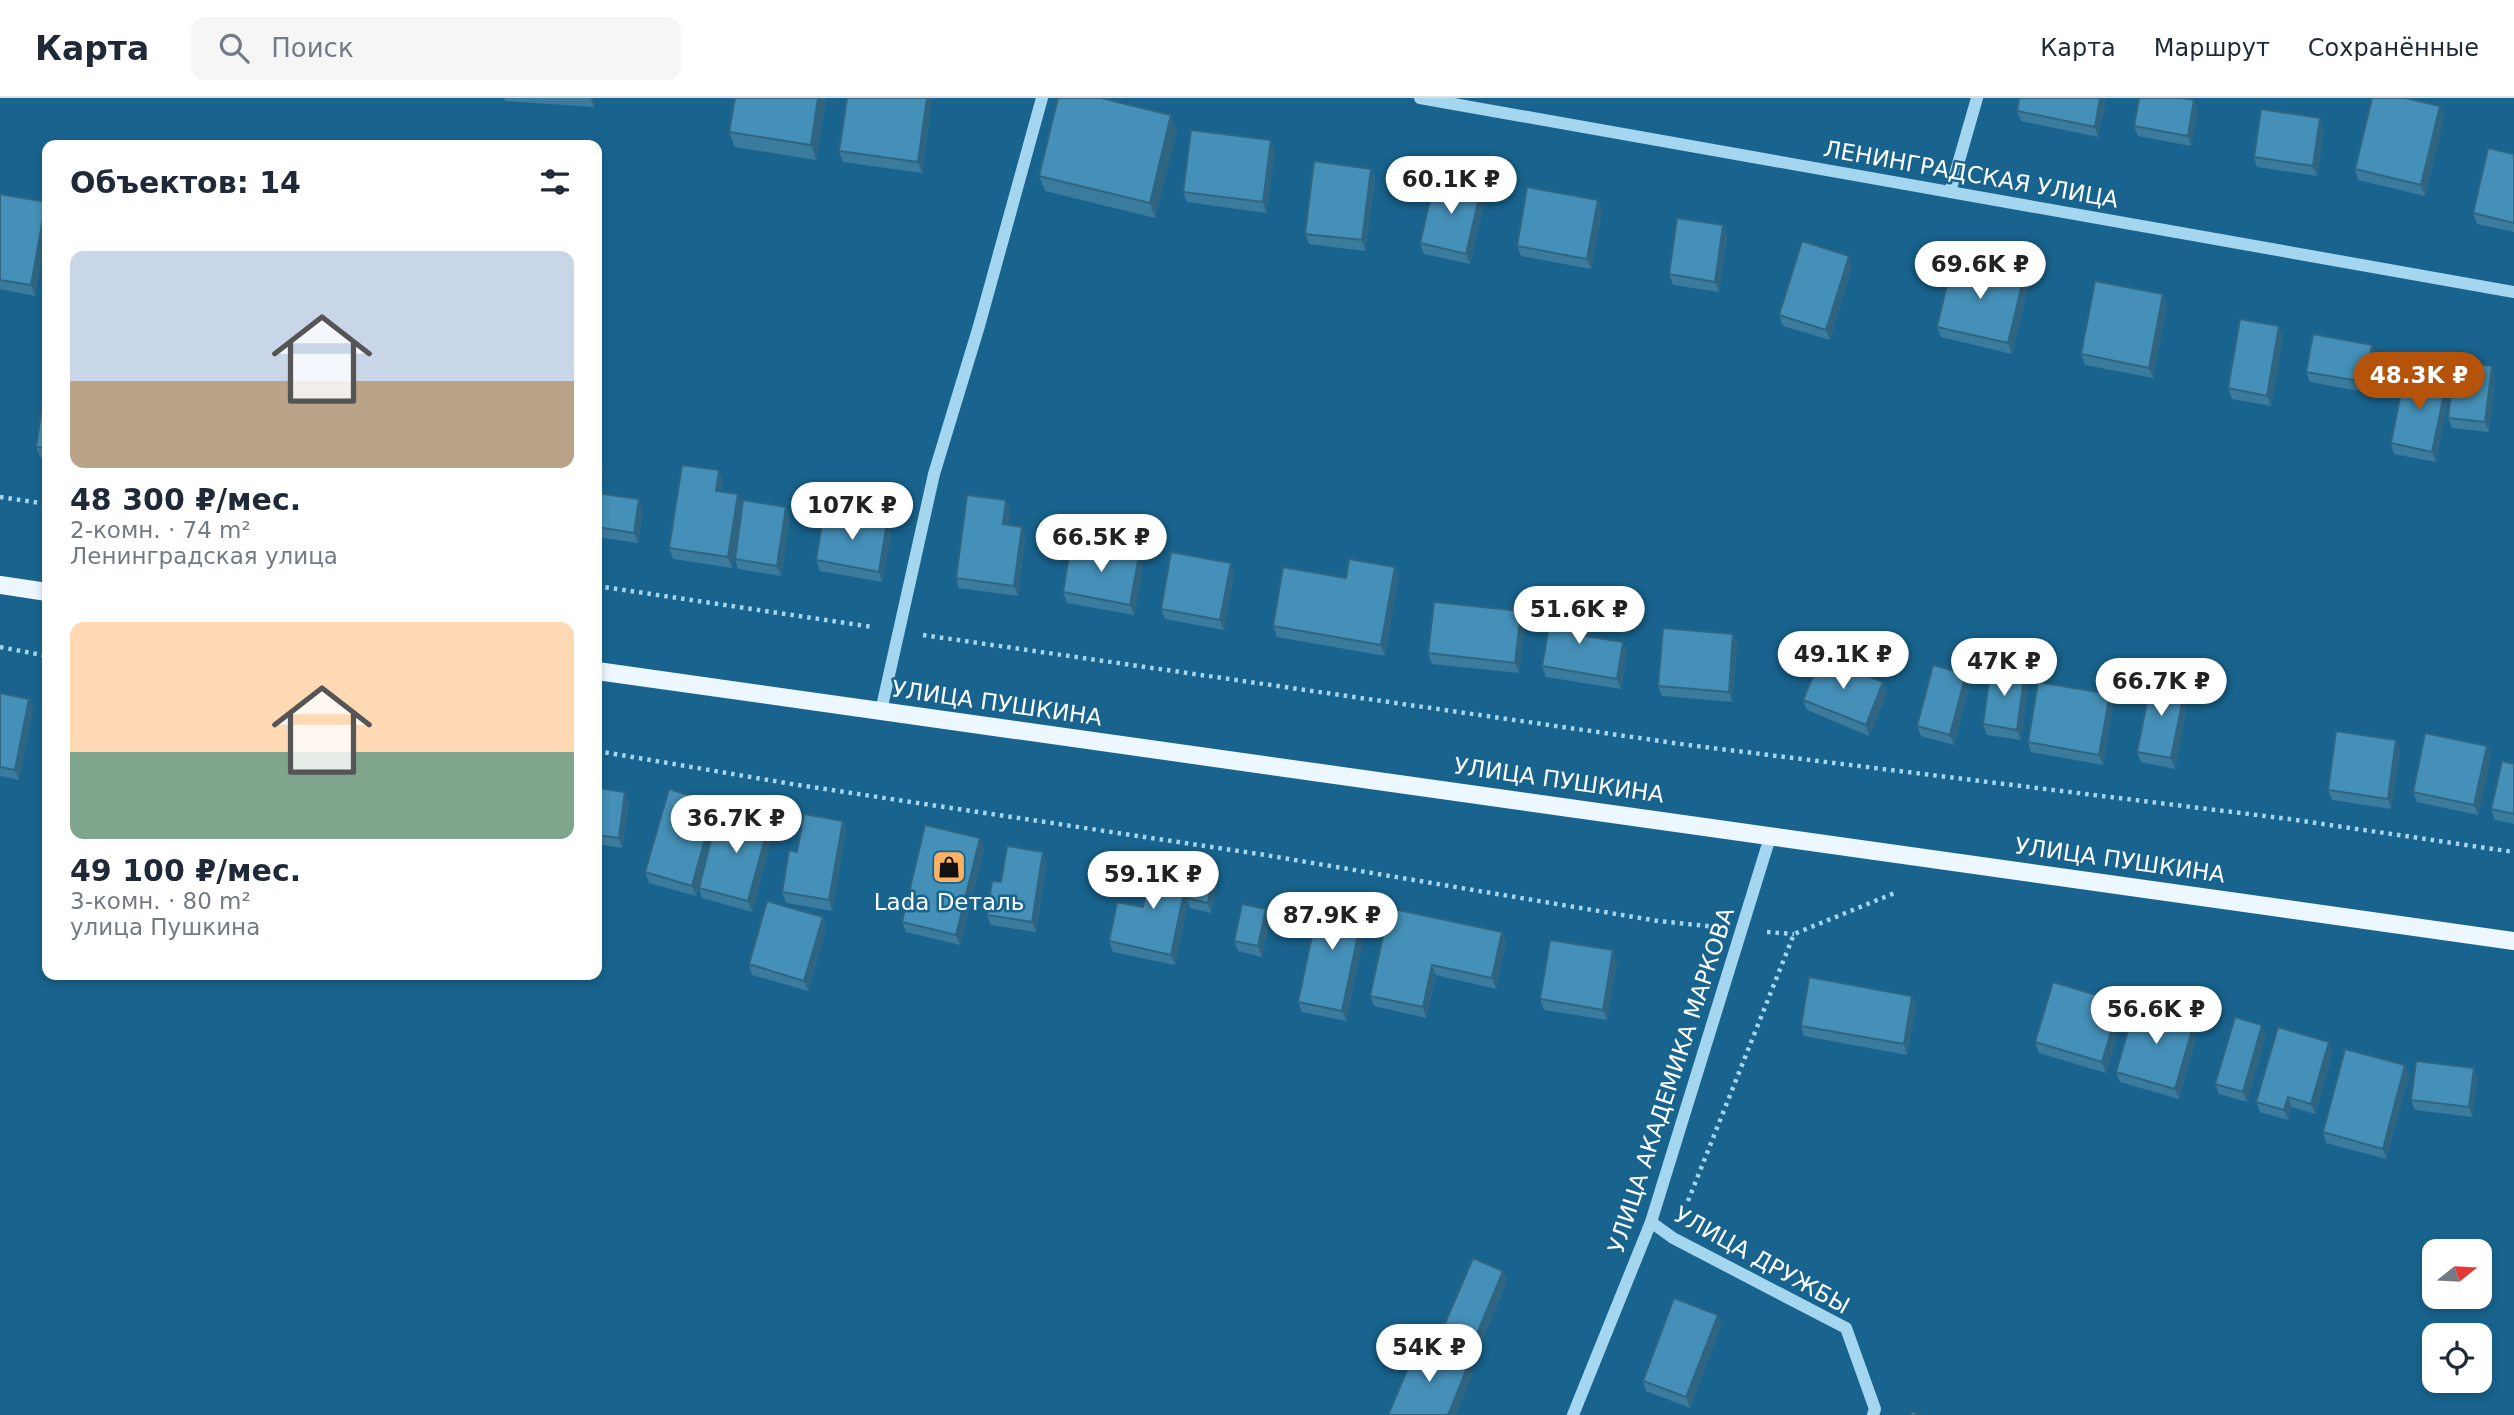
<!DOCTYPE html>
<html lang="ru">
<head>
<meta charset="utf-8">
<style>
  :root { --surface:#fff; --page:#f6f6f7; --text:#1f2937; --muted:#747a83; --line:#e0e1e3; --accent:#b45309 }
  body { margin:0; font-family:"DejaVu Sans",sans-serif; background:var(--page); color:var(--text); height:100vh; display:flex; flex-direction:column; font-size:26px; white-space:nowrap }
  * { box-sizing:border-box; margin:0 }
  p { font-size:23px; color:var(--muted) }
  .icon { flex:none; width:38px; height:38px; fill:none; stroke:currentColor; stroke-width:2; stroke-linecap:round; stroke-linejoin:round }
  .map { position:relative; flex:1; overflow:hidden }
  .panel { position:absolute; left:42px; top:42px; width:560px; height:840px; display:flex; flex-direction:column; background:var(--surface); border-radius:14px; box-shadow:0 4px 10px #0003 }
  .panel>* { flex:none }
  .needle { width:46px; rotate:72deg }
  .tools { position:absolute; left:2422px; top:1141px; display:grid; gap:14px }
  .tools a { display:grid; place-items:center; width:70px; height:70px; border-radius:14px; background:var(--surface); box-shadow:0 4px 10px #0003; font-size:35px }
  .price { position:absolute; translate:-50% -60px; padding:0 16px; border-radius:24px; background:#fff; color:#222; font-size:23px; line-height:46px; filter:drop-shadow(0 2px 4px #0008) }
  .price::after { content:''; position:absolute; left:50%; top:42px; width:21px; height:16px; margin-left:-10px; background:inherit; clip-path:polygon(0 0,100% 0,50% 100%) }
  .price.on { background:var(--accent); color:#fff }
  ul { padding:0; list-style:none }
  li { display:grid; align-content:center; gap:14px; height:371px; padding:0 28px }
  li span { display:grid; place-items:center; height:217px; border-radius:14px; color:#555 }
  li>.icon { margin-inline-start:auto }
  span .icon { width:126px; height:126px; fill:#fffc; stroke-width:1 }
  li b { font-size:30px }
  h2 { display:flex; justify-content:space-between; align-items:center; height:84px; padding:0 28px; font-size:30px }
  header { display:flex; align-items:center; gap:42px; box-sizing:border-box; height:98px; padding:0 35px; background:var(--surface); border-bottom:2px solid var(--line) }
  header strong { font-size:33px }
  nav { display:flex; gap:38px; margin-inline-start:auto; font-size:24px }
  .search { width:490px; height:63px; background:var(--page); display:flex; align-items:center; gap:18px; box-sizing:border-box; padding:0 24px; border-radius:14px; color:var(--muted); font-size:26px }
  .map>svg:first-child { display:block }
</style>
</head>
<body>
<header>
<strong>Карта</strong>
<div class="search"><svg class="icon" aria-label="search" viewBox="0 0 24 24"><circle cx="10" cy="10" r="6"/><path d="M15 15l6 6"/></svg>Поиск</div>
<nav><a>Карта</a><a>Маршрут</a><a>Сохранённые</a></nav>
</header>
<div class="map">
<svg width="2514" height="1317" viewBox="0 0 2514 1317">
  <rect width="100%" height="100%" fill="#18648e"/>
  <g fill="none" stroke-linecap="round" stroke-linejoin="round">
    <g stroke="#a4d6ef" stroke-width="4.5" stroke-dasharray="3.5 5" stroke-linecap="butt">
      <polyline points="0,399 47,406"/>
      <polyline points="597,488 873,529"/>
      <polyline points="923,537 1688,647 2289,721 2514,754"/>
      <polyline points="0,549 47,558"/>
      <polyline points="597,653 798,687 1265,757 1658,823 1717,829"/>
      <polyline points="1767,834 1794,836"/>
      <polyline points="1688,1103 1794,836 1897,794"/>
    </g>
    <g stroke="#a4d6ef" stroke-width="12">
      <polyline points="1420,0 2514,194"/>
      <polyline points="1950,94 1977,0"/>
      <polyline points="881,613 934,376 979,228 1042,0"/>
      <polyline points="1651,1124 1673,1140 1846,1230 1875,1311 1873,1317"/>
      <polyline points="1573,1317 1651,1124 1771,736"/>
    </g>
    <g stroke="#ecf7ff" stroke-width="18">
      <polyline points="0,487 47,494"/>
      <polyline points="597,573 2514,843"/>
    </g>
  </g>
  <g fill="#3b7c9e">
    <polygon points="504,0 594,0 594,9 505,3"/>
    <polygon points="735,0 826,0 816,62 735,49 729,34"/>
    <polygon points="847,0 932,0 922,75 843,64 839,53"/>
    <polygon points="2106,0 2098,39 2021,23 2017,13"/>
    <polygon points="2194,2 2198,12 2191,48 2138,38 2134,28"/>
    <polygon points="2444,19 2425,98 2358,82 2355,71"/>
    <polygon points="2324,31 2317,78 2257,69 2254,59"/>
    <polygon points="1177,32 1155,120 1045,93 1039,78"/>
    <polygon points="1275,53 1266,115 1187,104 1183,94"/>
    <polygon points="2514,56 2514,134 2477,126 2473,115"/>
    <polygon points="1371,71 1375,81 1365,153 1309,146 1305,136"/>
    <polygon points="0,96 46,104 47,107 47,129 35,198 0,191"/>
    <polygon points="1485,101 1470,166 1424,156 1420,145"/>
    <polygon points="1602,112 1591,171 1521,158 1517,148"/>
    <polygon points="1723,127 1727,138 1719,194 1673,187 1669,176"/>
    <polygon points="1852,168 1830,242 1783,228 1779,217"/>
    <polygon points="2028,188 2012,256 1941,239 1937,229"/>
    <polygon points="2167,207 2153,280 2085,267 2081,256"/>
    <polygon points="2283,238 2271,308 2232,301 2228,290"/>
    <polygon points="2372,247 2375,258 2369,295 2310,284 2306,274"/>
    <polygon points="2492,268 2495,279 2489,334 2452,330 2448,320"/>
    <polygon points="47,274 47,360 40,359 36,349"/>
    <polygon points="2447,282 2450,292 2436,364 2394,356 2391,345"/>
    <polygon points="597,359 599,360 603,370 598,395 643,412 638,445 597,439"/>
    <polygon points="719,372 723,383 721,394 742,407 732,470 673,461 669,450"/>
    <polygon points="1006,402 1010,412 1008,427 1025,439 1018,498 959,490 956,480"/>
    <polygon points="786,409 790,420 781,478 738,471 735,461"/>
    <polygon points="891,436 882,484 820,473 816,462"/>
    <polygon points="1139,458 1143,468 1134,517 1067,505 1063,494"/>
    <polygon points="1231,465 1234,475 1224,532 1165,521 1161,511"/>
    <polygon points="1395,469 1398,479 1385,558 1277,539 1273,528 1346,480"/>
    <polygon points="1521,513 1525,524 1519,575 1432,566 1428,555"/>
    <polygon points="1589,513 1593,523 1590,539 1627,554 1621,591 1546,579 1542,568"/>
    <polygon points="1733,536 1737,546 1732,604 1662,598 1658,588"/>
    <polygon points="2025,573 2029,584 2021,642 1987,637 1983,626"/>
    <polygon points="1966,576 1970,586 1954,647 1921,638 1917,628"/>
    <polygon points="2186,586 2189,596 2175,671 2141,664 2137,654"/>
    <polygon points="0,595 29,601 33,611 19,682 0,678"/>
    <polygon points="1887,595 1869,638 1807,612 1803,602"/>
    <polygon points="2113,607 2103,667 2031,654 2028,644"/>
    <polygon points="2487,648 2491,658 2478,717 2417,704 2413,694"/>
    <polygon points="2400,652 2391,711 2332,702 2328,692"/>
    <polygon points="2514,666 2514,726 2495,722 2491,711"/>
    <polygon points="597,690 625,694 629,705 622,750 597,746"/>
    <polygon points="715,705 719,715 714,733 731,738 772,715 776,725 752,814 702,800 699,790 710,746 696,798 649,785 645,774"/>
    <polygon points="843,723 846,733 832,813 786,805 782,794 797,754"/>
    <polygon points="980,740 984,751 960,847 906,834 902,824"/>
    <polygon points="1047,764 1036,834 991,827 987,817 1001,784"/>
    <polygon points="1189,770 1191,777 1217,785 1211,815 1190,810 1188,804 1175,867 1113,854 1109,843 1143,809"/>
    <polygon points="1365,804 1369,814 1346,923 1302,914 1298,904"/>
    <polygon points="1389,810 1502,834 1506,845 1496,891 1436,877 1426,920 1374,908 1370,898"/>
    <polygon points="823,819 826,830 808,893 752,877 749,866"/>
    <polygon points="1270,821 1262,859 1238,853 1234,843"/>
    <polygon points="1617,863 1607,922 1544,912 1540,901"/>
    <polygon points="1912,898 1916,908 1907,957 1804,938 1801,928"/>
    <polygon points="2120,904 2124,914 2106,975 2039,955 2035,944"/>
    <polygon points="2195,922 2198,933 2179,1001 2120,984 2116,974"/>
    <polygon points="2266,937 2247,1004 2219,996 2215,986"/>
    <polygon points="2333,954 2315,1016 2292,1009 2288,1022 2260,1014 2256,1004"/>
    <polygon points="2405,967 2409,978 2386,1061 2326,1045 2323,1034"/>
    <polygon points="2477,980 2472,1019 2415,1012 2411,1002"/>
    <polygon points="1503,1173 1507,1183 1478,1253 1447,1240 1443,1230"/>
    <polygon points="1718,1217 1721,1227 1690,1310 1646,1293 1643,1283"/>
  </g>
  <g fill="#306581">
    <polygon points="590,0 594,0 594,9"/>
    <polygon points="818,0 826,0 816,62 811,47"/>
    <polygon points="927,0 932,0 922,75 918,64"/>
    <polygon points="2100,0 2106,0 2098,39 2095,29"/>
    <polygon points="2194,2 2198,12 2191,48 2188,38"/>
    <polygon points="2440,8 2444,19 2425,98 2421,87"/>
    <polygon points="1171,17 1177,32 1155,120 1150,105"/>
    <polygon points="2320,20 2324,31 2317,78 2313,68"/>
    <polygon points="1271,42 1275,53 1266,115 1263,104"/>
    <polygon points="1371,71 1375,81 1365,153 1362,142"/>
    <polygon points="1481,91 1485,101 1470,166 1466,156"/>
    <polygon points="1598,102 1602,112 1591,171 1587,161"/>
    <polygon points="46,104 47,107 47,129 35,198 31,187"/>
    <polygon points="1723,127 1727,138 1719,194 1715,184"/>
    <polygon points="1849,158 1852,168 1830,242 1826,232"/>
    <polygon points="2024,178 2028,188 2012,256 2008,245"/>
    <polygon points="2163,196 2167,207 2153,280 2149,270"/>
    <polygon points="2279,228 2283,238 2271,308 2267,298"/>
    <polygon points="2372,247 2375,258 2369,295 2365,284"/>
    <polygon points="2492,268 2495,279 2489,334 2485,324"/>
    <polygon points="2447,282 2450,292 2436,364 2432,354"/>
    <polygon points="599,360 603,370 597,405 597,372"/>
    <polygon points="719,372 723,383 720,404 716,393"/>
    <polygon points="738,396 742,407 732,470 728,459"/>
    <polygon points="639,401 643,412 638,445 634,435"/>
    <polygon points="1006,402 1010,412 1007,436 1003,426"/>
    <polygon points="786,409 790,420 781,478 777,468"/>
    <polygon points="887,425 891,436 882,484 879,474"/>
    <polygon points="1022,429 1025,439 1018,498 1014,488"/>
    <polygon points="1139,458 1143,468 1134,517 1130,507"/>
    <polygon points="1231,465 1234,475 1224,532 1220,522"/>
    <polygon points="1395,469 1398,479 1385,558 1381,547"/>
    <polygon points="1521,513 1525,524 1519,575 1515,565"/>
    <polygon points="1589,513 1593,523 1589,548 1585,538"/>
    <polygon points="1733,536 1737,546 1732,604 1729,594"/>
    <polygon points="1623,544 1627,554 1621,591 1617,581"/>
    <polygon points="2025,573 2029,584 2021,642 2017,632"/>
    <polygon points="1966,576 1970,586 1954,647 1950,637"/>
    <polygon points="1883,584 1887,595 1869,638 1866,627"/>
    <polygon points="2186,586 2189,596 2175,671 2171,660"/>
    <polygon points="2110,596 2113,607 2103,667 2099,657"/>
    <polygon points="29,601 33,611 19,682 15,672"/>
    <polygon points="2396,642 2400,652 2391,711 2388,701"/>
    <polygon points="2487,648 2491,658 2478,717 2474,707"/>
    <polygon points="625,694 629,705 622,750 619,740"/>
    <polygon points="715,705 719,715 696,798 692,788"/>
    <polygon points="772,715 776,725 752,814 748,803"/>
    <polygon points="843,723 846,733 832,813 829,802"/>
    <polygon points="980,740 984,751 960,847 956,837"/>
    <polygon points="1043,754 1047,764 1036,834 1032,824"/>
    <polygon points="1189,770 1193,780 1186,800 1188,804 1175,867 1171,857"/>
    <polygon points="1214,775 1217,785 1211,815 1208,805"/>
    <polygon points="1365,804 1369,814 1346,923 1342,913"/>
    <polygon points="1266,811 1270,821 1262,859 1258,848"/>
    <polygon points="823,819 826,830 808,893 804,883"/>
    <polygon points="1502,834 1506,845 1496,891 1492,880"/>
    <polygon points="1613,852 1617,863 1607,922 1603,912"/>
    <polygon points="1432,867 1436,877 1426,920 1423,909"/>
    <polygon points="1912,898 1916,908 1907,957 1904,946"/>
    <polygon points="2120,904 2124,914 2106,975 2102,964"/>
    <polygon points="2195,922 2198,933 2179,1001 2175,991"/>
    <polygon points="2262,927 2266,937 2247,1004 2243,994"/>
    <polygon points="2329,944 2333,954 2315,1016 2311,1006"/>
    <polygon points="2405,967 2409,978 2386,1061 2383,1051"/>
    <polygon points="2474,970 2477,980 2472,1019 2469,1009"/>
    <polygon points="2288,999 2292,1009 2288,1022 2284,1012"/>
    <polygon points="1503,1173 1507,1183 1478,1253 1474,1243"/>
    <polygon points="1718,1217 1721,1227 1690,1310 1686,1299"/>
    <polygon points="1469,1265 1473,1276 1456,1317 1448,1317"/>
  </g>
  <g fill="#4590b8" stroke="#306581" stroke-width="2">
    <polygon points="735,0 818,0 811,47 729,34"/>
    <polygon points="847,0 927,0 918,64 839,53"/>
    <polygon points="1058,0 1101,0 1171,17 1150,105 1039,78"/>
    <polygon points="2019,0 2100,0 2095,29 2017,13"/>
    <polygon points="2139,0 2182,0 2194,2 2188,38 2134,28"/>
    <polygon points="2372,0 2405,0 2440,8 2421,87 2355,71"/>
    <polygon points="2261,11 2320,20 2313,68 2254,59"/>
    <polygon points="1191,32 1271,42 1263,104 1183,94"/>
    <polygon points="2488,50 2514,56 2514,125 2473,115"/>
    <polygon points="1314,63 1371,71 1362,142 1305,136"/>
    <polygon points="1435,81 1481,91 1466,156 1420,145"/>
    <polygon points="1527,89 1598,102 1587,161 1517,148"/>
    <polygon points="0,96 46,104 31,187 0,182"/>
    <polygon points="1677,120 1723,127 1715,184 1669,176"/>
    <polygon points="1802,143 1849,158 1826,232 1779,217"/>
    <polygon points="1953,161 2024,178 2008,245 1937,229"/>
    <polygon points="2095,183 2163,196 2149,270 2081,256"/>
    <polygon points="2240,221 2279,228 2267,298 2228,290"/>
    <polygon points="2313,236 2372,247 2365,284 2306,274"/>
    <polygon points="2455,263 2492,268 2485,324 2448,320"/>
    <polygon points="47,274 47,350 36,349"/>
    <polygon points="2405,274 2447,282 2432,354 2391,345"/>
    <polygon points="682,367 719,372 716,393 738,396 728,459 669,450"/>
    <polygon points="597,395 639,401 634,435 597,429"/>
    <polygon points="967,397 1006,402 1003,426 1022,429 1014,488 956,480"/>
    <polygon points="743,402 786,409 777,468 735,461"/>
    <polygon points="824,414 887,425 879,474 816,462"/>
    <polygon points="1071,446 1139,458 1130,507 1063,494"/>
    <polygon points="1171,454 1231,465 1220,522 1161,511"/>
    <polygon points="1349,461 1395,469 1381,547 1273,528 1283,469 1346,480"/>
    <polygon points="1434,504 1521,513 1515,565 1428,555"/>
    <polygon points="1553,506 1589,513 1585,538 1623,544 1617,581 1542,568"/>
    <polygon points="1663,530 1733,536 1729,594 1658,588"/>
    <polygon points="1821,559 1883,584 1866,627 1803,602"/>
    <polygon points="1933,567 1966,576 1950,637 1917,628"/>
    <polygon points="1991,568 2025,573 2017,632 1983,626"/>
    <polygon points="2152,579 2186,586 2171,660 2137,654"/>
    <polygon points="2038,584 2110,596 2099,657 2028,644"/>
    <polygon points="0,595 29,601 15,672 0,669"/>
    <polygon points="2336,633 2396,642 2388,701 2328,692"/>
    <polygon points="2425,635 2487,648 2474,707 2413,694"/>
    <polygon points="2502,663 2514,666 2514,716 2491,711"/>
    <polygon points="597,690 625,694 619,740 597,737"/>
    <polygon points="669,691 715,705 692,788 645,774"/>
    <polygon points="740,706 772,715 748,803 699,790 713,733 731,738"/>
    <polygon points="804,716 843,723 829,802 782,794 789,752 797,754"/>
    <polygon points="925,727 980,740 956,837 902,824"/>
    <polygon points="1007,748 1043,754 1032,824 987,817 992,783 1001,784"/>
    <polygon points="1152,762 1189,770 1171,857 1109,843 1117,804 1143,809"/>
    <polygon points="1193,770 1214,775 1208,805 1186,800"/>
    <polygon points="1321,795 1365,804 1342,913 1298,904"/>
    <polygon points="767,803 823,819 804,883 749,866"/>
    <polygon points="1242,806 1266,811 1258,848 1234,843"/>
    <polygon points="1389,810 1502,834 1492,880 1432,867 1423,909 1370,898"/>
    <polygon points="1550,842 1613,852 1603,912 1540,901"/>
    <polygon points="1809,879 1912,898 1904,946 1801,928"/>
    <polygon points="2053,884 2120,904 2102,964 2035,944"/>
    <polygon points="2136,905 2195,922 2175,991 2116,974"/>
    <polygon points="2235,919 2262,927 2243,994 2215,986"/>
    <polygon points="2278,929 2329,944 2311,1006 2288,999 2284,1012 2256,1004"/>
    <polygon points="2345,951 2405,967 2383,1051 2323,1034"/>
    <polygon points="2416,963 2474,970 2469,1009 2411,1002"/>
    <polygon points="1473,1160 1503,1173 1474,1243 1443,1230"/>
    <polygon points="1674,1200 1718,1217 1686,1299 1643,1283"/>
    <polygon points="1419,1244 1469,1265 1448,1317 1388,1317"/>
    <polygon points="1912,1313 1921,1317 1910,1317"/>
  </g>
  <defs>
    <g id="shop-square" transform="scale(1.75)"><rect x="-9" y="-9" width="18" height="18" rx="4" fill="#ffb162" stroke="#18648e"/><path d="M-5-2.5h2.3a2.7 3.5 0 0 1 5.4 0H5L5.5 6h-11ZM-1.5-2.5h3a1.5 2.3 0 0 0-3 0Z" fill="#111"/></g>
  </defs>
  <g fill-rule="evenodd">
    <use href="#shop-square" x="949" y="769"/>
  </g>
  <g text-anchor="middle" stroke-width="5" stroke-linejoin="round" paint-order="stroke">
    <g font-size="23" fill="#fff" stroke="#18648e">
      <text transform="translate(1971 76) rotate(10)" y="8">ЛЕНИНГРАДСКАЯ УЛИЦА</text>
      <text transform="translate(997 605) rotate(8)" y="8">УЛИЦА ПУШКИНА</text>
      <text transform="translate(1559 682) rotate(8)" y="8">УЛИЦА ПУШКИНА</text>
      <text transform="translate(2120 762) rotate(8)" y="8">УЛИЦА ПУШКИНА</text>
      <text transform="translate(1671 982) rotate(-72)" y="8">УЛИЦА АКАДЕМИКА МАРКОВА</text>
      <text transform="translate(1762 1162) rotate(29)" y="8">УЛИЦА ДРУЖБЫ</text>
    </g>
    <g font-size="23" fill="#fff" stroke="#18648e">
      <text x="949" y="812">Lada Dеталь</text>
    </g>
  </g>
</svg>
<div class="tools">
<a><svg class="needle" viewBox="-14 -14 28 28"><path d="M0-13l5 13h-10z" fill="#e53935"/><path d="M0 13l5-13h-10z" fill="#747a83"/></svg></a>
<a><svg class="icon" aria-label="locate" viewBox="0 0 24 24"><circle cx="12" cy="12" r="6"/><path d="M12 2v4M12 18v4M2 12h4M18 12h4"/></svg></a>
</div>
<b class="price" style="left:1451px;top:118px">60.1K ₽</b>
<b class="price" style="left:1980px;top:203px">69.6K ₽</b>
<b class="price on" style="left:2419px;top:314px">48.3K ₽</b>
<b class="price" style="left:852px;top:444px">107K ₽</b>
<b class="price" style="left:1101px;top:476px">66.5K ₽</b>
<b class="price" style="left:1579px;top:548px">51.6K ₽</b>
<b class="price" style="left:1843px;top:593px">49.1K ₽</b>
<b class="price" style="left:2004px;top:600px">47K ₽</b>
<b class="price" style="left:2161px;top:620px">66.7K ₽</b>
<b class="price" style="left:736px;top:757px">36.7K ₽</b>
<b class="price" style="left:1153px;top:813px">59.1K ₽</b>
<b class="price" style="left:1332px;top:854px">87.9K ₽</b>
<b class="price" style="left:2156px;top:948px">56.6K ₽</b>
<b class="price" style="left:1429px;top:1286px">54K ₽</b>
<section class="panel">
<h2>Объектов: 14<svg class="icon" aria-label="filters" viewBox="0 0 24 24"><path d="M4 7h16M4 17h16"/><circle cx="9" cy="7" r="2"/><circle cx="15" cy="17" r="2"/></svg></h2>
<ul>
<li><span style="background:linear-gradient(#c9d6e8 60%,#b9a48a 0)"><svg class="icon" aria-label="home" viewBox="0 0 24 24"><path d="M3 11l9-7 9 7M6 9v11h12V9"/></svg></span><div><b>48 300 ₽/мес.</b><p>2-комн. · 74 m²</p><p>Ленинградская улица</p></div></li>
<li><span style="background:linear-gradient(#ffd9b3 60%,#7fa58c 0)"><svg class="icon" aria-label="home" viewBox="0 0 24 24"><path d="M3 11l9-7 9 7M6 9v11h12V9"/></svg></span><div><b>49 100 ₽/мес.</b><p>3-комн. · 80 m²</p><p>улица Пушкина</p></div></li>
</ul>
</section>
</div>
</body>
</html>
